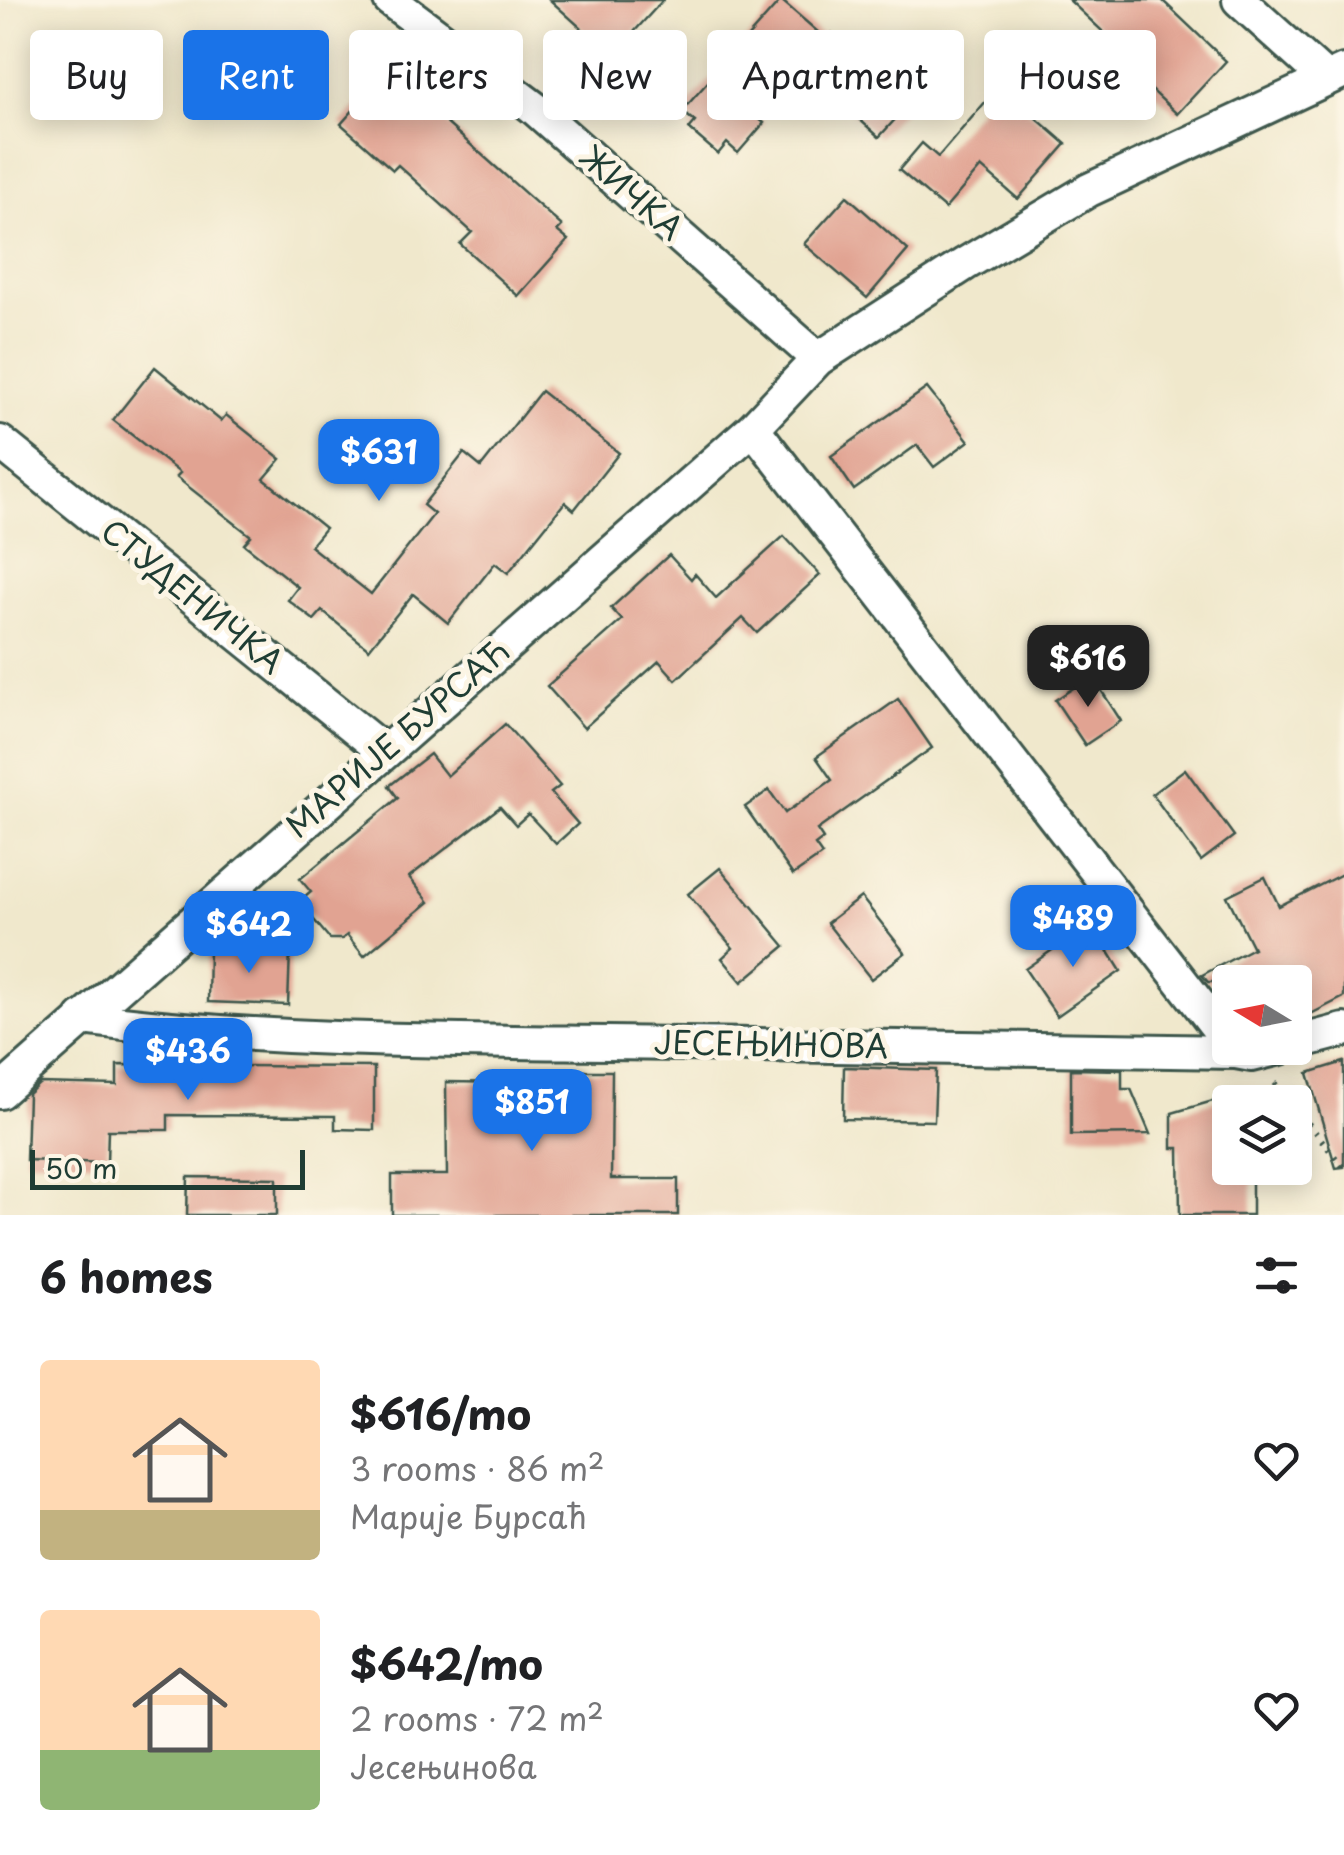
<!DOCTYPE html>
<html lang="en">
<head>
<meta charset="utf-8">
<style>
  :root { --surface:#fff; --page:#f6f6f6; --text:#202124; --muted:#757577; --accent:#1a73e8 }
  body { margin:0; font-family:"Playpen Sans",sans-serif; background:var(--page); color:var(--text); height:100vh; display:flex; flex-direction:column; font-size:38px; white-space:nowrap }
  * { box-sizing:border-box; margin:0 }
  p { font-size:32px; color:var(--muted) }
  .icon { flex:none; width:55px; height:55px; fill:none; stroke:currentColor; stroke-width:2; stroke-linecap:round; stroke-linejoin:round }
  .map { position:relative; height:1215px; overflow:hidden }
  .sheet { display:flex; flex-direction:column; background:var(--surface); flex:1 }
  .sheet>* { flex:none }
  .hud { position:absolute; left:30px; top:30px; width:1285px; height:90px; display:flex; gap:20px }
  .needle { width:65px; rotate:280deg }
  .controls { position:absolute; left:1212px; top:965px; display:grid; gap:20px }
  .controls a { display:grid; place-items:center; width:100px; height:100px; border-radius:10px; background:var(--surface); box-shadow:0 5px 25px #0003; font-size:50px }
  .scale { position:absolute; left:30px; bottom:25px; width:275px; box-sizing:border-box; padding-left:10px; border:5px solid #1f3d34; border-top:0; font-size:28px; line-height:35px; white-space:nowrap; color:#1f3d34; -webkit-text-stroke:8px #fcf5e5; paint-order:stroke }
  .price { position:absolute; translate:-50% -85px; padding:0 22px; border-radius:20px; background:var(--accent); color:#fff; font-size:32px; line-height:65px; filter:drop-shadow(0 2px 5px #0008) }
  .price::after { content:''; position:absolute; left:50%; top:60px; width:30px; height:22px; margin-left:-15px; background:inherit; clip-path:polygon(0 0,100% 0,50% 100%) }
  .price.active { background:#222; color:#fff }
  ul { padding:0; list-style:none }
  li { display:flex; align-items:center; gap:30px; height:250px; padding:0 40px }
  li span { display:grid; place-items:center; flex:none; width:280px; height:200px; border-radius:10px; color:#555 }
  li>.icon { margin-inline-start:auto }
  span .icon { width:120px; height:120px; fill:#fffc; stroke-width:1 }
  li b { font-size:42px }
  h2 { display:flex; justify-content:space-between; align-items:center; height:120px; padding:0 40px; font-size:42px }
  .pill { padding:0 35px; border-radius:10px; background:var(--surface); box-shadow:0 5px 25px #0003; font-size:35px; line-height:90px }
  .pill.active { background:var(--accent); color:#fff }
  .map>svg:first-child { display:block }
</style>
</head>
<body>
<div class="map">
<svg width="1344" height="1215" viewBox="0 0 1344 1215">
  <rect width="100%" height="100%" fill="#fcf5e5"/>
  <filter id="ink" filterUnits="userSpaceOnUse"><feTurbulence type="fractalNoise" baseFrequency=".01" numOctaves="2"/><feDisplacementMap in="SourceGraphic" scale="20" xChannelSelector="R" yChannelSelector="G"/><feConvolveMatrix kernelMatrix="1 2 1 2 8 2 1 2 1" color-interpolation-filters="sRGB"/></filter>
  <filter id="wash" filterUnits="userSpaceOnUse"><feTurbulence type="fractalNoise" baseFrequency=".0048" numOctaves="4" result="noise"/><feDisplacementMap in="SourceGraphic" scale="40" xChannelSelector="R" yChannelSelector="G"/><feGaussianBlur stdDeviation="2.25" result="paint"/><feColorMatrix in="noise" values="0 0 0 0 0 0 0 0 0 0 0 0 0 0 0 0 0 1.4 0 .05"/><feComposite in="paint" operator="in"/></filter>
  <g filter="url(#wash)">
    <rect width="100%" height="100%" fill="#f0e8cc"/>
    <g id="blocks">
      <g fill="#e1a392">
        <polygon points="550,0 663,0 612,56"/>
        <polygon points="781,0 826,39 832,33 910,103 879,137 808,73 798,85 784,74 751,112 764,123 738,153 727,143 718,154 689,129 695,122 682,111"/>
        <polygon points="1069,0 1162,0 1226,61 1177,114 1139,78 1145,71"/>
        <polygon points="388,71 562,226 557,231 568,240 518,296 460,244 472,232 398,165 393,170 341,124"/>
        <polygon points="999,86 1066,144 1018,199 981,167 945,209 899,170 922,143 938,157"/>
        <polygon points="847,196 908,250 867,298 804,244"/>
        <polygon points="155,367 221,421 226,415 281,459 264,479 325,528 310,546 371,594 434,514 423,505 464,453 481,467 541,391 619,453 574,510 565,502 508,573 495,563 448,623 413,594 369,649 322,611 314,620 288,600 298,587 244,544 251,536 176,477 180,473 113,420"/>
        <polygon points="927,388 969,441 934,467 917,445 854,490 831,456"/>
        <polygon points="784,536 820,575 757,633 743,618 676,680 659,661 584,728 547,686 622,620 611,608 669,555 691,579 695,574 716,598"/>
        <polygon points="1092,676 1121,721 1085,745 1055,700"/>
        <polygon points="898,699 932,748 817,830 823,839 815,845 822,855 793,875 745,807 769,790 785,813 832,780 816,757"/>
        <polygon points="505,724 560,786 551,793 578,824 556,844 528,814 516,825 500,807 409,877 429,902 364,956 347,935 342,939 330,939 299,902 311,892 300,879 398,798 389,786 430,754 447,776"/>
        <polygon points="1185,769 1234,836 1201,861 1152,794"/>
        <polygon points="720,868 785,946 742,982 722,958 733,948 688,894"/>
        <polygon points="1344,873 1344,997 1295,1022 1295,982 1208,982 1202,975 1253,948 1227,896 1265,877 1279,906"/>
        <polygon points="861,897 905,953 871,979 827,923"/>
        <polygon points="1091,923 1121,971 1057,1016 1025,969"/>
        <polygon points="209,948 290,950 288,1005 208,1002"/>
        <polygon points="1344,1062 1344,1167 1336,1168 1308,1073"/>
        <polygon points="117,1065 374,1067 374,1130 335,1129 335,1116 168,1115 168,1130 108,1130 107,1163 26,1160 28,1094 40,1083 117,1085"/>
        <polygon points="844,1067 936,1070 934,1121 843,1119"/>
        <polygon points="1071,1069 1122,1070 1122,1089 1131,1089 1150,1134 1071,1135"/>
        <polygon points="531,1071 612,1071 611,1179 678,1179 678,1215 392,1215 392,1175 447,1175 446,1082 531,1083"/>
        <polygon points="1230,1096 1230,1168 1252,1168 1252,1215 1180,1215 1179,1148 1172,1148 1172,1113"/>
        <polygon points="188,1177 277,1178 277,1215 187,1215"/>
      </g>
    </g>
  </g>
  <g filter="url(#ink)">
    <use href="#blocks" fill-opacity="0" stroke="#3e574b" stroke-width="2.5"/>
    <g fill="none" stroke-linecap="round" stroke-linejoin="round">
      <g stroke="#3e574b" stroke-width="38">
        <g id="street">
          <polyline points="390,0 533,107 818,359"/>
          <polyline points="1239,0 1325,78"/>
          <polyline points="753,428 1230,1044"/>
          <polyline points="0,442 384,751"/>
          <path d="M82,1018C256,1041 433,1041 609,1043C818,1046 1027,1048 1236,1052L1252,1055L1280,1048"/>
          <polyline points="1295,1043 1344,1030"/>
          <polyline points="0,1092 753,428 818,359 965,264 1089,190 1344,71"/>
        </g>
      </g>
      <g stroke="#3e574b" stroke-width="6" stroke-dasharray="2.5 8" stroke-linecap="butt">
        <polyline points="1275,1083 1291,1102"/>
        <polyline points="1295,1107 1344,1168"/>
      </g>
      <use href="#street" stroke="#fff" stroke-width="32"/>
    </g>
  </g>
  <g text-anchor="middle" stroke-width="10" stroke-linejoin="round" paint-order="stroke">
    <g font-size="32" fill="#1f3d34" stroke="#fcf5e5">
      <text transform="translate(631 193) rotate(41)" y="11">ЖИЧКА</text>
      <text transform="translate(192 597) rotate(39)" y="11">СТУДЕНИЧКА</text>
      <text transform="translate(398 739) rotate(-41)" y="11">МАРИЈЕ БУРСАЋ</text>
      <text transform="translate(771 1045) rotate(1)" y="11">ЈЕСЕЊИНОВА</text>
    </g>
  </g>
</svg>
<div class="controls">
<a><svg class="needle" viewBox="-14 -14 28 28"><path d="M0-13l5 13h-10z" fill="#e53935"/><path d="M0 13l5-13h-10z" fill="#757577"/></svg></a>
<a><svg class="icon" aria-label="layers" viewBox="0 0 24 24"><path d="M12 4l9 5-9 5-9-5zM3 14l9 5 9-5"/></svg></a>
</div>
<div class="scale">50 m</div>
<b class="price" style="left:379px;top:504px">$631</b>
<b class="price active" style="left:1088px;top:710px">$616</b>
<b class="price" style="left:1073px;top:970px">$489</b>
<b class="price" style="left:249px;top:976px">$642</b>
<b class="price" style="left:188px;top:1103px">$436</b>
<b class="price" style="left:532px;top:1154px">$851</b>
<div class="hud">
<a class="pill">Buy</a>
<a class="pill active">Rent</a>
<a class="pill">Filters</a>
<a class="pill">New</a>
<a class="pill">Apartment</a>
<a class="pill">House</a>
</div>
</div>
<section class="sheet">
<h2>6 homes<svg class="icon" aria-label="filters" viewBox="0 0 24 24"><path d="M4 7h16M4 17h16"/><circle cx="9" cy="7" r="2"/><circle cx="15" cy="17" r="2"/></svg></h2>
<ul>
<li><span style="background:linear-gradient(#ffd9b3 75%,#c2b280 0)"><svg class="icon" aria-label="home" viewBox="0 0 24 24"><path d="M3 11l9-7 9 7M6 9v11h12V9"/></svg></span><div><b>$616/mo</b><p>3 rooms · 86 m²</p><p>Марије Бурсаћ</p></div><svg class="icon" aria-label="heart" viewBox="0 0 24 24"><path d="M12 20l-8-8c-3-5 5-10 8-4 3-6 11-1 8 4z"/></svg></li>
<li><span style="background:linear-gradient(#ffd9b3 70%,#8fb573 0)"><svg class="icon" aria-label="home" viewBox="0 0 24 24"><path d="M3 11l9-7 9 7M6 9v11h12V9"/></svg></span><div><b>$642/mo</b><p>2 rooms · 72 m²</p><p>Јесењинова</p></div><svg class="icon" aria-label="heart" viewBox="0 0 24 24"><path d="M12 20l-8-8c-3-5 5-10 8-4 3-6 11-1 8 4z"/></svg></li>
</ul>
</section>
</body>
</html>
